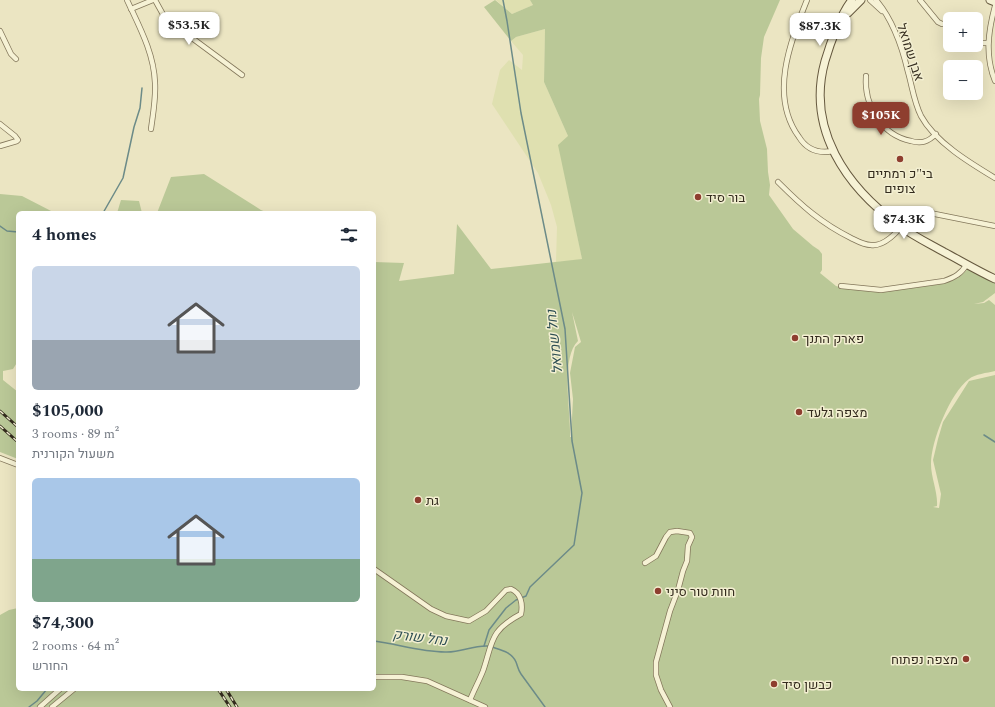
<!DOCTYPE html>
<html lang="en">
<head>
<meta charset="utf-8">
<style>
  :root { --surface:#fff; --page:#f2f2f3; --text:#1f2937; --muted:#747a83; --accent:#8e3e2f }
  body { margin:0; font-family:Spectral,Heebo,serif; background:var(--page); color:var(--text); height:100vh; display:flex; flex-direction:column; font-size:15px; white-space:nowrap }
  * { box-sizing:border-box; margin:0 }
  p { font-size:13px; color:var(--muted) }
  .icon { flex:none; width:22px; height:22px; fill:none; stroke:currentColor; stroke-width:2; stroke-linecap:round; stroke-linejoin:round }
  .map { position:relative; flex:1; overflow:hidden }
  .panel { position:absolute; left:16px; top:211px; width:360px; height:480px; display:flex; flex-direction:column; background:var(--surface); border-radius:6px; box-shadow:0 4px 16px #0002 }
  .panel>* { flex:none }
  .controls { position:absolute; left:943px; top:12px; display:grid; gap:8px }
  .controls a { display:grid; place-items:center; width:40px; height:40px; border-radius:6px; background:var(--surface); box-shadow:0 4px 16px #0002; font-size:20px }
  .price { position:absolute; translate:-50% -34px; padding:0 9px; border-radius:8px; background:#fff; color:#222; font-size:13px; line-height:26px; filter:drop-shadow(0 1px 2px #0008) }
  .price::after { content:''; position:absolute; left:50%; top:24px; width:12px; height:9px; margin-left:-6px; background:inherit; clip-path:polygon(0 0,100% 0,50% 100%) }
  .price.on { background:var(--accent); color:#fff }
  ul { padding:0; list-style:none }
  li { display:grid; align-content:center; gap:8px; height:212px; padding:0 16px }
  li span { display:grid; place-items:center; height:124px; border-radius:6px; color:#555 }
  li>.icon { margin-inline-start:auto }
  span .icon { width:72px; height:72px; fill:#fffc; stroke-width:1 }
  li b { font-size:17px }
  h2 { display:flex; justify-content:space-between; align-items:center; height:48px; padding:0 16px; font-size:17px }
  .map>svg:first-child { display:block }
</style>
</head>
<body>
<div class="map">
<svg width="995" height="707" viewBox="0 0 995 707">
  <rect width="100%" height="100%" fill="#ebe5c2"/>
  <g fill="#dfe0b0">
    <polygon points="496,0 530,0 533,5 512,14"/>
    <polygon points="545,29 544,82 568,136 567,184 582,259 572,261 556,262 557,227 551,205 538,173 492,104 500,70 509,60 522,70 523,55 511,41 516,37"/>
  </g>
  <g fill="#bac897" fill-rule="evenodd">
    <path d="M495,0L512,14L533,5L530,0H780L764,37L761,58L760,95L759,99L760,121L767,149L768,172L770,185L769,195L793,229L813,246L819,250L822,254V270L820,273L836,286L843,288L884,291L948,282L958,278L968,269L995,282V293L983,302L974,304L984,303L989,300L995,305V371C987,373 975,374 969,379C950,393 931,441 931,464C931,478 938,492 937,506L933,507L939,508L941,494L933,460L938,439L943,422L969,381L995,375V707H0V615L9,610L18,608V689H374V262L404,263L399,281L454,274L457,224L491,269L582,259L558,145L568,136L544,82L545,29L516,37L511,41L484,7ZM572,312L581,342L575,347L570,373L573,399L571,437H570C571,414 560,358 578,341Z"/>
    <polygon points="204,174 261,210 268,213 157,213 171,177"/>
    <polygon points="0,194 22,196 55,213 18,213 18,361 13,369 3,371 3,380 18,392 18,459 0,452"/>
    <polygon points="121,200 139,201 142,213 117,213"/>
  </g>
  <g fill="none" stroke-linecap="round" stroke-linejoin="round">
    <g stroke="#6c8b88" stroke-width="1.5">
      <polyline points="103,213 123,178 134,127 140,108 142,88"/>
      <polyline points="0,226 7,231 18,232"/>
      <polyline points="984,435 995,442"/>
      <path d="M374,641C397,644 421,652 445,652C460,653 473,645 488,646"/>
      <polyline points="484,646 489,630 506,608 516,600 526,596 530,587 574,545 582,493 572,441 565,329 521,113 507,21 503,0"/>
      <path d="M492,647C501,650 512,652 516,662C518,667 518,670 521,674L545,707"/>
      <polyline points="29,707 37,701 47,689"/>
    </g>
    <g stroke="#83775b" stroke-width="6">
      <g id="street">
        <path d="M127,0C139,26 154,53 155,83C156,98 153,114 151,129"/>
        <polyline points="155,0 165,18 242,75"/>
        <path d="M807,0C790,42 769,96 799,137C807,150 818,154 833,151"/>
        <polyline points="870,0 882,11"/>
        <path d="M876,0C893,20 902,46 908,72C912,86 914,102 921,116C935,142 970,163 995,178"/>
        <polyline points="920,0 938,22 942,24 950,24"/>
        <path d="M995,6C988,32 985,56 995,81"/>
        <polyline points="131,9 153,0"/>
        <polyline points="0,31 11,54 16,59"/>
        <polyline points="976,43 988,43"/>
        <path d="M866,76C864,105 881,135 911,141C921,144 928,142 936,134"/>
        <polyline points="0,124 15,136 18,140 17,141 0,146"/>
        <path d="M778,182C802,206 821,223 851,238C857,241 864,245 871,245C878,246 885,242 890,238C905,226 908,213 930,213L995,226"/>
        <path d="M841,286L881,290L944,281C955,277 961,274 967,264"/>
        <polyline points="0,458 18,465"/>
        <polyline points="645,563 656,556 666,537 670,532 677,531 690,533 692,537 688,546 687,561 683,571 678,590 670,611 656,662 656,675 661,690 670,707"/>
        <path d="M374,569L431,609L446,616L469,621L486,611L506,590L511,589C521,593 523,604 521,614C489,631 493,642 483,671C479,681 474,690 470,700"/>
        <polyline points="374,677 402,677 427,681 485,707"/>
        <polyline points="40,707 60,689"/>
        <polyline points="52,707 74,689"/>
      </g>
    </g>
    <g stroke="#65583e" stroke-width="9">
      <g id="secondary">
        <path d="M852,0C841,13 830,44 825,61C806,129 846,187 900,226C913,236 930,244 944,252C961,261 978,271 995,279"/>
        <polyline points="990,0 995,2"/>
        <polyline points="848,13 861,0"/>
      </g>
    </g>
    <use href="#street" stroke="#f6f2d5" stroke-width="4.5"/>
    <use href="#secondary" stroke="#f6f2d5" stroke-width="7"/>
    <g stroke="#342c1e" stroke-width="3">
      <g id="rail">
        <polyline points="0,411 18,427"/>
        <polyline points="0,426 18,442"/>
        <polyline points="218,689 230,707"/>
        <polyline points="226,689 237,707"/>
      </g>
    </g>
    <use href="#rail" stroke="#f3efd1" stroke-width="1.5" stroke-dasharray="4.5" stroke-linecap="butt"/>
  </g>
  <g fill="#8e3e2f" stroke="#f3efd1" stroke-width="1.5">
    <circle cx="900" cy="159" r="4"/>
    <circle cx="698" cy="197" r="4"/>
    <circle cx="795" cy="338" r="4"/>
    <circle cx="799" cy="412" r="4"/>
    <circle cx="418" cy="500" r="4"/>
    <circle cx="658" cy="591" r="4"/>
    <circle cx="966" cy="659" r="4"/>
    <circle cx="774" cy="684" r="4"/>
  </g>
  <g text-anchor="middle" stroke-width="3" stroke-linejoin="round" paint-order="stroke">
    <g font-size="13" fill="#342c1e" stroke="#f3efd1">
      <text transform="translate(911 52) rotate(72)" y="5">אבן שמואל</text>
    </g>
    <g font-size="13" fill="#342c1e" stroke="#f3efd1" text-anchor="start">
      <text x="900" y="178" text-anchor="middle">בי"כ רמתיים<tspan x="900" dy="15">צופים</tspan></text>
      <text x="706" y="202">בור סיד</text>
      <text x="803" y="343">פארק התנך</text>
      <text x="807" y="417">מצפה גלעד</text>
      <text x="426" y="505">גת</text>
      <text x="666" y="596">חוות טור סיני</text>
      <text x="958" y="664" text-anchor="end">מצפה נפתוח</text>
      <text x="782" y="689">כבשן סיד</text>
    </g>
    <g font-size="14" font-style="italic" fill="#2e4f53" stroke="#f3efd1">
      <text transform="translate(554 342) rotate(-96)" y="5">נחל שמואל</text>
      <text transform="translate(420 637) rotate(7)" y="5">נחל שורק</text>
    </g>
  </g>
</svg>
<div class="controls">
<a>+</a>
<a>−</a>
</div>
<b class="price" style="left:189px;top:46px">$53.5K</b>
<b class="price" style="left:820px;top:47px">$87.3K</b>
<b class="price on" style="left:881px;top:136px">$105K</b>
<b class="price" style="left:904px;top:240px">$74.3K</b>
<section class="panel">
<h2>4 homes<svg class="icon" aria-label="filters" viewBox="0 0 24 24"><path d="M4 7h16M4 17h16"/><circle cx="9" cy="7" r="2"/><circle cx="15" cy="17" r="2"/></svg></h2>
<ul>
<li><span style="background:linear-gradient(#c9d6e8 60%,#9aa5b1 0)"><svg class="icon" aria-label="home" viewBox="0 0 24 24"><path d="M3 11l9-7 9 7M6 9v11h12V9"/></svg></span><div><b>$105,000</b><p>3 rooms · 89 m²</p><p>משעול הקורנית</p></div></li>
<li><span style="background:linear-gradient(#a9c7e8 65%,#7fa58c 0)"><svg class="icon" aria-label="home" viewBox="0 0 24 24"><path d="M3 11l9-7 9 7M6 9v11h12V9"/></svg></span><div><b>$74,300</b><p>2 rooms · 64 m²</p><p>החורש</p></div></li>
</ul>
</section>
</div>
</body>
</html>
